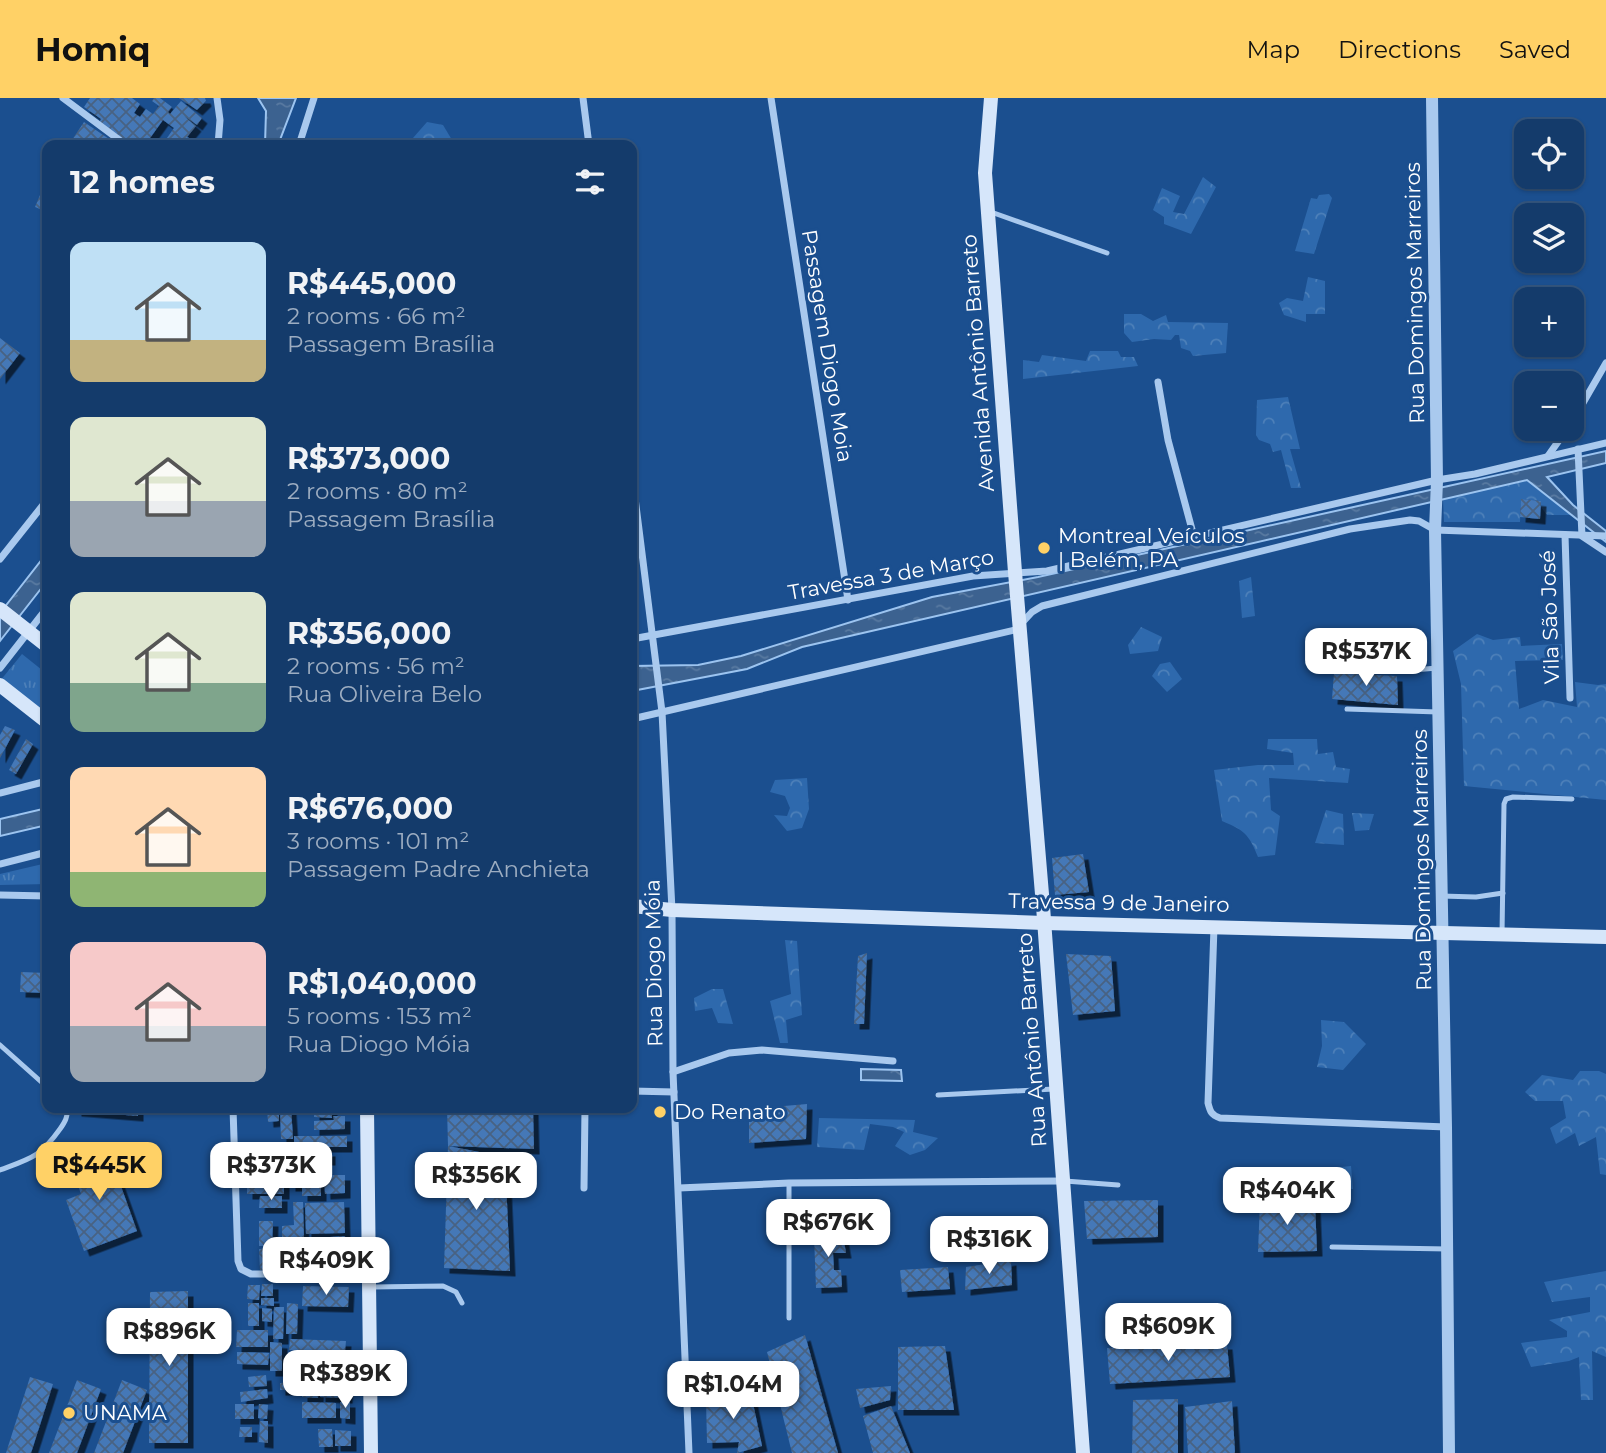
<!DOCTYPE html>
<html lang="en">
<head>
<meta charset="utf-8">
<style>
  :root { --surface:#143b6b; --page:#214673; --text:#f1f3f6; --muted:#9dadc1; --line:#33557e; --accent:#ffd166 }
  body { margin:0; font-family:Montserrat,sans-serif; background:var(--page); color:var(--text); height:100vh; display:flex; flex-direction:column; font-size:26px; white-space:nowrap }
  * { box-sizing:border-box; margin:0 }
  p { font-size:23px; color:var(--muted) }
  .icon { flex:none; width:38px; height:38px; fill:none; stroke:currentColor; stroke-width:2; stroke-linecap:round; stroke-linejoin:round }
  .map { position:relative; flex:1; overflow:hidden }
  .side { position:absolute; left:42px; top:42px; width:595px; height:973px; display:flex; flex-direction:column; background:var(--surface); border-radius:14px; box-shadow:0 2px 5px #0004,0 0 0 2px var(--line) }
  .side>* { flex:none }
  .controls { position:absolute; left:1514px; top:21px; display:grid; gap:14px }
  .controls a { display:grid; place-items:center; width:70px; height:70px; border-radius:14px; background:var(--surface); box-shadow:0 2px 5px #0004,0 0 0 2px var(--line); font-size:35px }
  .price { position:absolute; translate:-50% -60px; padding:0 16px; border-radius:14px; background:#fff; color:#222; font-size:23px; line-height:46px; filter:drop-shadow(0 2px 4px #0008) }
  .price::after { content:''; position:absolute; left:50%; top:42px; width:21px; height:16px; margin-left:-10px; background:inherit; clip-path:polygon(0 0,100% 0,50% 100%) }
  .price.active { background:var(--accent); color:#111 }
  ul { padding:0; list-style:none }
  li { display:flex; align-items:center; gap:21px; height:175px; padding:0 28px }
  li span { display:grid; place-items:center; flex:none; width:196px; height:140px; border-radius:14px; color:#555 }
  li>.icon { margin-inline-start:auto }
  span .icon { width:84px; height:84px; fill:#fffc; stroke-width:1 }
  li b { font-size:30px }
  h2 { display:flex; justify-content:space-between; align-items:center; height:84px; padding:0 28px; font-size:30px }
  header { display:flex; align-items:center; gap:42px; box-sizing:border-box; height:98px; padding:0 35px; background:var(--accent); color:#111 }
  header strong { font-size:33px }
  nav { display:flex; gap:38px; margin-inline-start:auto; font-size:24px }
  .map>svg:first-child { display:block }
</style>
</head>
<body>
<header>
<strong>Homiq</strong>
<nav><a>Map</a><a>Directions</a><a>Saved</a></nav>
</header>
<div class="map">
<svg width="1606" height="1355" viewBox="0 0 1606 1355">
  <defs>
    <pattern id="forest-crowns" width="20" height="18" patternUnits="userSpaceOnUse" patternTransform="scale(1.75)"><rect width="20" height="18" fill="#2e69ad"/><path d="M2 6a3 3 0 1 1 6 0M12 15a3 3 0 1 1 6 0" fill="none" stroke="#4d80b9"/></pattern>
    <pattern id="park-tufts" width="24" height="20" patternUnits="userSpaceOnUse" patternTransform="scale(1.75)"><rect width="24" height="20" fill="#2e69ad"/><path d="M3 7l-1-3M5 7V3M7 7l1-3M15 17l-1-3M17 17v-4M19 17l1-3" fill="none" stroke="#4d80b9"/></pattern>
    <pattern id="water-ripples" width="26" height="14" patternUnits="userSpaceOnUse" patternTransform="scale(1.75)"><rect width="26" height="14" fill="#3c6290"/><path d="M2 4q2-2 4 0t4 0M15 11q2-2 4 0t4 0" fill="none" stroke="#597aa1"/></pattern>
    <pattern id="building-cross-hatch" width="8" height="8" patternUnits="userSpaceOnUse" patternTransform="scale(1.75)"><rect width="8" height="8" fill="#4478b7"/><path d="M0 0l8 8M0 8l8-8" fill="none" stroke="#486282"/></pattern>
    <filter id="shadow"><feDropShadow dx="5.5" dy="5.5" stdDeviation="0" flood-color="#0009"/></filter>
  </defs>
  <rect width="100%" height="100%" fill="#1b4f8f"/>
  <g fill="url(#forest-crowns)">
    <polygon points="427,24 443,27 455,47 417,47 413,40"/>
    <polygon points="1203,79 1216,89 1191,136 1164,126 1164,119 1153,112 1162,90 1180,98 1173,114 1184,116"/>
    <polygon points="1329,96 1332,100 1314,156 1295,153 1311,100 1317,101 1319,97"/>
    <polygon points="1308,179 1325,183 1325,216 1306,216 1306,224 1284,217 1279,205 1287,200 1303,203"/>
    <polygon points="1124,216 1141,216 1153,223 1166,217 1168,224 1228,225 1226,255 1193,258 1190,253 1181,250 1179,237 1175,237 1171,242 1154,241 1132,244 1124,235"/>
    <polygon points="1090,253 1118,253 1121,259 1134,259 1138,268 1023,281 1023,262 1039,264 1042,257 1086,263"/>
    <polygon points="1288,299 1300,351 1290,351 1301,390 1291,390 1281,352 1273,354 1270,346 1259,342 1256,337 1257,302"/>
    <polygon points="1527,382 1573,417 1547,417 1541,409 1541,403 1521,401 1520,424 1444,424 1443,401"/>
    <polygon points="1251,479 1255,518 1242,520 1239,483"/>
    <polygon points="1141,529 1162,539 1158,553 1130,556 1128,547"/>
    <polygon points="1477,536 1493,542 1520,539 1521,548 1562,546 1563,562 1515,563 1519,611 1543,602 1577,609 1575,584 1598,587 1606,586 1606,702 1464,688 1461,586 1453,553"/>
    <polygon points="1170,564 1182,581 1167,594 1152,578 1160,566"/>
    <path d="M1268,641H1317L1318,656L1333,654L1336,669L1350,671L1348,685L1269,680L1271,712L1280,718L1275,757L1258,759C1249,736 1244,732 1222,723L1214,672L1258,667H1294L1293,655L1267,651Z"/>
    <polygon points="807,680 809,711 802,730 787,733 774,717 787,718 790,710 785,698 770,694 775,682"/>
    <polygon points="1326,712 1343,716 1344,747 1315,745"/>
    <polygon points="1352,715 1374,716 1369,732 1355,733"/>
    <polygon points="785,842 797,843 802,917 786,922 788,945 780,945 770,903 791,896"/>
    <polygon points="712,891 723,891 733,926 718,925 712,910 695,913 694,900"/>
    <polygon points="1321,922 1344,924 1366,946 1343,972 1317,969 1322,948"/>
    <polygon points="1580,973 1599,973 1606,976 1606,1077 1600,1076 1596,1039 1579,1048 1575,1035 1556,1046 1550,1030 1566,1020 1563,1003 1535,1003 1525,994 1542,977 1573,982"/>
    <polygon points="819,1020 915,1022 913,1034 938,1040 925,1052 910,1057 895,1048 904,1034 893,1029 870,1026 864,1052 817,1049"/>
    <polygon points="1351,1068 1353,1091 1309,1089 1312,1072"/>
    <polygon points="1606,1173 1606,1259 1592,1253 1593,1302 1581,1302 1579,1259 1569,1263 1531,1269 1521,1245 1567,1239 1567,1233 1549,1222 1590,1214 1590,1199 1552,1204 1544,1184"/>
  </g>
  <g fill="url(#park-tufts)">
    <polygon points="22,556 47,576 47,620 0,583"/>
    <polygon points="47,765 47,786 0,787 0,776"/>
  </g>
  <g fill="url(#water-ripples)" stroke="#9cc4f0" stroke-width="2">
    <polygon points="258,0 296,0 278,47 265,47 266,13"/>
    <polygon points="1606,353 1606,365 1547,379 1573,407 1606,433 1606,444 1527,382 802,549 747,571 632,593 632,568 698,567 741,558 932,499 1038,479"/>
    <polygon points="47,455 47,483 0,543 0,515"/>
    <polygon points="47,710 47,727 0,738 0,721"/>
    <polygon points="861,971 901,972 902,983 861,982"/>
  </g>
  <g fill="url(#building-cross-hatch)" filter="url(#shadow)">
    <polygon points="90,0 132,0 140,6 134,15 140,19 146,11 153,16 159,8 152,3 154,0 160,0 172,9 168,14 170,16 181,3 202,20 197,27 184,18 196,28 187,39 189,40 184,47 162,47 174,30 163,22 145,47 139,47 134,43 130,47 99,25 101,21 84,9"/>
    <polygon points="179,0 205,0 206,3 197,12"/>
    <polygon points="84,24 115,45 114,47 80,47 72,42"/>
    <polygon points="40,97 47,99 47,114 35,109"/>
    <polygon points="0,240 20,255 0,281"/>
    <polygon points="1521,401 1541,403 1540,421 1520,419"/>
    <polygon points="1334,575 1397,578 1398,607 1332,601"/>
    <polygon points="5,628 15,632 0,660 0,637"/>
    <polygon points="26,641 33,646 16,676 9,672"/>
    <polygon points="1083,756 1089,794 1055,797 1052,760"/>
    <polygon points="867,855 864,926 854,926 858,858"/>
    <polygon points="1066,856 1111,858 1115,913 1073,917"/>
    <polygon points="21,874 47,875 47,895 20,894"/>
    <polygon points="807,1006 806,1041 749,1045 749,1011"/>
    <polygon points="76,1010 138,1010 138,1018 76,1013"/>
    <polygon points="267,1010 279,1010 279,1023 268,1024"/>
    <polygon points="280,1010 291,1010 293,1041 281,1041"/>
    <polygon points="314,1010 332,1010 332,1020 314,1019"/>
    <polygon points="447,1010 533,1010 534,1051 448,1048"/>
    <polygon points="333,1018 345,1018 345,1031 314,1032 314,1023 334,1022"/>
    <rect x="294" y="1038" width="53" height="11"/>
    <polygon points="448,1048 505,1059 510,1173 444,1170"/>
    <polygon points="108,1052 137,1133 84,1153 66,1102 81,1096 70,1065"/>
    <rect x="293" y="1053" width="37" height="9"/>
    <rect x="263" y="1056" width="21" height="13"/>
    <polygon points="300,1066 300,1088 290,1088 290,1067"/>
    <rect x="250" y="1072" width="36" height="10"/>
    <rect x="302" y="1077" width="19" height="21"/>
    <polygon points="324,1077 345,1077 345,1095 325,1096"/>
    <rect x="247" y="1084" width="37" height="12"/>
    <polygon points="260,1098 282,1098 282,1110 259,1110"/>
    <polygon points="1158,1102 1158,1139 1087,1141 1084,1103"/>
    <polygon points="1260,1102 1315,1107 1317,1153 1258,1154"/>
    <polygon points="293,1104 303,1104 304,1142 282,1143 282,1128 294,1127"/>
    <polygon points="344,1104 345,1135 306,1136 305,1105"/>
    <polygon points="259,1123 273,1123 272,1148 259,1148"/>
    <polygon points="842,1132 846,1155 833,1155 834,1172 841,1172 842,1189 816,1190 814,1138"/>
    <polygon points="345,1138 347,1169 331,1170 330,1139"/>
    <polygon points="327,1144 329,1170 295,1171 294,1146"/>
    <polygon points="272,1150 273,1171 260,1172 259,1151"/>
    <polygon points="1011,1162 1012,1187 965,1192 966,1169"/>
    <polygon points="948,1169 950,1191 902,1194 900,1172"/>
    <polygon points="262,1186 273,1186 273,1198 261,1198"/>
    <polygon points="248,1187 260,1187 259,1202 247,1201"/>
    <polygon points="303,1188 349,1189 348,1209 302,1208"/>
    <polygon points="188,1193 188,1345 149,1345 150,1194"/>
    <polygon points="261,1200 274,1200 274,1208 261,1207"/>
    <rect x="248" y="1205" width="11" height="23"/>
    <polygon points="287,1205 298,1206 297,1236 286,1236"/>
    <polygon points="274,1209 284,1209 283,1241 273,1241"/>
    <polygon points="262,1210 272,1211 272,1224 262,1223"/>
    <polygon points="237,1232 268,1232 268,1249 236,1249"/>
    <polygon points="805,1237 838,1355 792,1355 767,1254"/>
    <polygon points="290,1241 346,1243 345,1253 289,1252"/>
    <polygon points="270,1244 282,1245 282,1273 270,1273"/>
    <polygon points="1227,1246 1230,1279 1110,1286 1107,1250"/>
    <polygon points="945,1248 954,1312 898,1312 898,1249"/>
    <polygon points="301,1253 348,1255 348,1266 301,1265"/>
    <polygon points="237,1254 269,1255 268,1267 237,1266"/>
    <polygon points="284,1271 301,1272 301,1283 283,1283"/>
    <polygon points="304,1271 333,1272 333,1285 304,1284"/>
    <polygon points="266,1277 267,1288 249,1289 248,1279"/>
    <polygon points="30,1279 53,1286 31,1355 6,1355"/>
    <polygon points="77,1282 101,1291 77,1355 49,1355"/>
    <polygon points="122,1282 147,1292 123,1355 94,1355"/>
    <polygon points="294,1284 294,1292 280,1292 280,1285"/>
    <polygon points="320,1286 348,1287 347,1300 320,1299"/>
    <polygon points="302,1287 319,1287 318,1300 302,1299"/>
    <polygon points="891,1288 890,1302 860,1310 856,1291"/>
    <polygon points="267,1291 268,1300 241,1304 240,1294"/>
    <polygon points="750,1291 762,1348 737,1355 739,1344 707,1345 706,1303"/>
    <polygon points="1178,1301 1178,1355 1132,1355 1133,1302"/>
    <polygon points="1232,1303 1235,1355 1188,1355 1185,1309"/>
    <polygon points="302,1304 336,1305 336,1320 302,1320"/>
    <polygon points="340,1304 350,1304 350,1321 340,1320"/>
    <rect x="235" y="1306" width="19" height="15"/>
    <polygon points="259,1306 268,1307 267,1321 258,1320"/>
    <polygon points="891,1308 910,1355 873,1355 863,1318"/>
    <polygon points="260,1323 268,1323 268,1345 259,1344"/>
    <polygon points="240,1329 252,1329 252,1339 239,1339"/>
    <polygon points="318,1331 332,1331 333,1349 319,1349"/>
    <polygon points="335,1332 351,1333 351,1348 335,1348"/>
  </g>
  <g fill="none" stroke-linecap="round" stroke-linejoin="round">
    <g stroke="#a9c9ee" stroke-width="5">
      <polyline points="991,114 1107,155"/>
      <polyline points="1330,569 1402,573 1437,570"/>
      <polyline points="1347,611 1438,614"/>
      <polyline points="1441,798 1476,799 1503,795"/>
      <polyline points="1502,836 1504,706 1506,701 1513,699 1572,701"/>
      <polyline points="0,947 47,989"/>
      <polyline points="938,997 1054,991"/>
      <path d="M0,1072C32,1060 40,1059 60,1031C65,1024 68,1019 67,1010"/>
      <polyline points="1065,1083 1118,1087"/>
      <polyline points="1332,1149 1448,1151"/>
      <polyline points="372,1189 443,1188 456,1194 462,1205"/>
      <polyline points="789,1220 789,1085"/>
    </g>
    <g stroke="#a9c9ee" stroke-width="7">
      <polyline points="63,0 126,47"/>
      <polyline points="217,0 220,22 218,47"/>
      <polyline points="583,0 589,47"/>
      <polyline points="771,0 848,502"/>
      <polyline points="299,47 314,0"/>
      <polyline points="1158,284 1168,342 1194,439"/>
      <polyline points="1572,324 1606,265"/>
      <polyline points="1578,351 1582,438 1606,454"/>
      <polyline points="1548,358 1567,331"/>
      <polyline points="632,376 662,614 672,812 673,974 689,1355"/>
      <polyline points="1565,437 1570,600"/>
      <polyline points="0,461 47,402"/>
      <polyline points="1020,527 1032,514 1042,508 1350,431 1410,422 1419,423 1435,432 1606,438"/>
      <polyline points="632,541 973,478 1047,473 1437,382 1475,376 1606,345"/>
      <polyline points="0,570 47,510"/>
      <polyline points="632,621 1019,531"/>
      <polyline points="0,695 47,683"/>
      <polyline points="0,766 47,754"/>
      <polyline points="0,797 47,798"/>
      <path d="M1214,829L1208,1005C1210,1013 1211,1017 1220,1020L1446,1029"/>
      <polyline points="673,974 729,955 762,952 893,963"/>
      <polyline points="632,993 674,994"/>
      <polyline points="233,1010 238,1163 241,1171 251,1176 368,1176"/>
      <polyline points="584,1090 585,1010"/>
      <polyline points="679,1090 789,1085 1063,1083"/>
    </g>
    <polyline stroke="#a9c9ee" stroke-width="12" points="1432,0 1437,383 1435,432 1446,1029 1449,1355"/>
    <g stroke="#d6e6fa" stroke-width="14">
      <polyline points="991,0 985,75 1015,474 1043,808 1083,1355"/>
      <polyline points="0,511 47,548"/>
      <polyline points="0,587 47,624"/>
      <polyline points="632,808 672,812 1044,825 1606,839"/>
      <polyline points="367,1010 371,1355"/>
    </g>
  </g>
  <g fill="#ffd166" stroke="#1b4f8f" stroke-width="2.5">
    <circle cx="1044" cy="450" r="7"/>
    <circle cx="660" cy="1014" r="7"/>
    <circle cx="69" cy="1315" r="7"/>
  </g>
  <g text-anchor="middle" stroke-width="6" stroke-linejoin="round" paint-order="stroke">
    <g font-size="21" fill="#fff" stroke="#1b4f8f">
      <text transform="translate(1415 195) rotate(-91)" y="7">Rua Domingos Marreiros</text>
      <text transform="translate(827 248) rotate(81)" y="7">Passagem Diogo Moia</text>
      <text transform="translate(978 265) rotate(-94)" y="7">Avenida Antônio Barreto</text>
      <text transform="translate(891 477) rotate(-10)" y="7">Travessa 3 de Março</text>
      <text transform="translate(1550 519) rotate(-92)" y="7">Vila São José</text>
      <text transform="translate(1422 762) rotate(-91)" y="7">Rua Domingos Marreiros</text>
      <text transform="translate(1119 805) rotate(1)" y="7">Travessa 9 de Janeiro</text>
      <text transform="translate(654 865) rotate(-91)" y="7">Rua Diogo Móia</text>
      <text transform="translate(1032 942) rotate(-94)" y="7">Rua Antônio Barreto</text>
    </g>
    <g font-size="21" fill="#fff" stroke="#1b4f8f" text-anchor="start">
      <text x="1058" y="445">Montreal Veículos<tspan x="1058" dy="24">| Belém, PA</tspan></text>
      <text x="674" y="1021">Do Renato</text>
      <text x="83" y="1322">UNAMA</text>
    </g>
  </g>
</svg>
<div class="controls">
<a><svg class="icon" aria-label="locate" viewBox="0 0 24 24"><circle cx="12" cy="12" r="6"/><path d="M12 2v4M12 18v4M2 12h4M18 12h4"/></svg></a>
<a><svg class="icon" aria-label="layers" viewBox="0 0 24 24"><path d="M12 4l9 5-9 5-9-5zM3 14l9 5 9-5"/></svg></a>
<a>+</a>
<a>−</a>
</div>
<b class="price" style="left:1366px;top:590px">R$537K</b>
<b class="price active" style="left:99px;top:1104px">R$445K</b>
<b class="price" style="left:271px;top:1104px">R$373K</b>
<b class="price" style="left:476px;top:1114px">R$356K</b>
<b class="price" style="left:1287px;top:1129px">R$404K</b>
<b class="price" style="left:828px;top:1161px">R$676K</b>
<b class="price" style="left:989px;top:1178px">R$316K</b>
<b class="price" style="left:326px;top:1199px">R$409K</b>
<b class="price" style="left:1168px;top:1265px">R$609K</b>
<b class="price" style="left:169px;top:1270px">R$896K</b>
<b class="price" style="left:345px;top:1312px">R$389K</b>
<b class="price" style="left:733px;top:1323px">R$1.04M</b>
<section class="side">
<h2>12 homes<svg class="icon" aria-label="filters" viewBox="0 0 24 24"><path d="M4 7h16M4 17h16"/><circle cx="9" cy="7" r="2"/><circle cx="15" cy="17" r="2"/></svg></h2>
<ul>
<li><span style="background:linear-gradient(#bfe0f5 70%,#c2b280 0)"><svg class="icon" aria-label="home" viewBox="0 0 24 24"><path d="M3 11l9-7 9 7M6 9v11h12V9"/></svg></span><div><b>R$445,000</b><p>2 rooms · 66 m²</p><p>Passagem Brasília</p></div></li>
<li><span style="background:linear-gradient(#dfe7d0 60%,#9aa5b1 0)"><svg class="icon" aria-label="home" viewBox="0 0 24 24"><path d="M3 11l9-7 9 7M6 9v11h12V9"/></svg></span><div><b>R$373,000</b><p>2 rooms · 80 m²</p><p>Passagem Brasília</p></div></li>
<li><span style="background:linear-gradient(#dfe7d0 65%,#7fa58c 0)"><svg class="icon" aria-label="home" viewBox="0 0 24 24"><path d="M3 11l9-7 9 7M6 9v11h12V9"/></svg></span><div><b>R$356,000</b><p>2 rooms · 56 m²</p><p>Rua Oliveira Belo</p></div></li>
<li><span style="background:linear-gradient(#ffd9b3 75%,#8fb573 0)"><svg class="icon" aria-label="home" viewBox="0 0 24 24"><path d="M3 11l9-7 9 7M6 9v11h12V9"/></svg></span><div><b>R$676,000</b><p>3 rooms · 101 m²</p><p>Passagem Padre Anchieta</p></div></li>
<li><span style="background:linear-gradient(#f6c9c9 60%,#9aa5b1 0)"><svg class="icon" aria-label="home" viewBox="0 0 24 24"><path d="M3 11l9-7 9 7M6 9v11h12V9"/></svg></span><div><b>R$1,040,000</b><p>5 rooms · 153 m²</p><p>Rua Diogo Móia</p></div></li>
</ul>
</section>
</div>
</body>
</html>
